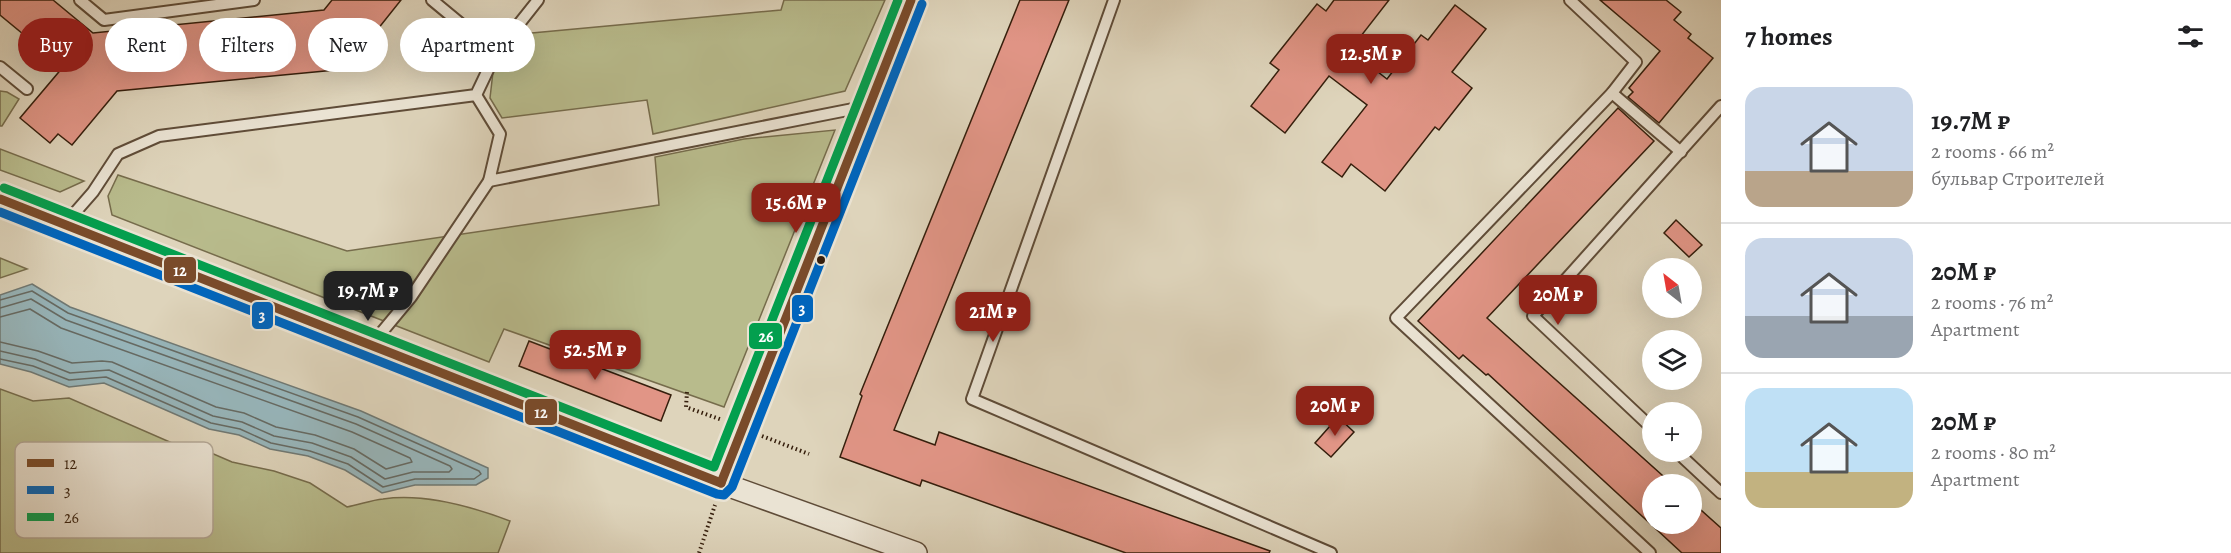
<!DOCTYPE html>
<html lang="en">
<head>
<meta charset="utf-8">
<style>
  :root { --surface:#fff; --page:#f6f6f6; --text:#202124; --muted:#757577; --line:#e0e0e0; --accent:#8f2418 }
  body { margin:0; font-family:Alegreya,serif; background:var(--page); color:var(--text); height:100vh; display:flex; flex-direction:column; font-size:22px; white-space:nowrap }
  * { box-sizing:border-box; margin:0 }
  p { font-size:20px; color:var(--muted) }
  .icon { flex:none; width:33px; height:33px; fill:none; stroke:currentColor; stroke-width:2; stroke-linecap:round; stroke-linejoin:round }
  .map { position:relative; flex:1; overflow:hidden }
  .drawer { display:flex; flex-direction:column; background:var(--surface); width:510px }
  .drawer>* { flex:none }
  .hud { position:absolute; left:18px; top:18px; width:570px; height:54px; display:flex; gap:12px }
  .needle { width:39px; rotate:329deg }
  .fabs { position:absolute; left:1642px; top:258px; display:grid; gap:12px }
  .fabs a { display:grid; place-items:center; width:60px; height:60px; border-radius:50%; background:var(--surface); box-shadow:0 6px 24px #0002; font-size:30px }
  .price { position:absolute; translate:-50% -51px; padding:0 14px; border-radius:12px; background:var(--accent); color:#fff; font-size:20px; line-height:39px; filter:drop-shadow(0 2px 3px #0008) }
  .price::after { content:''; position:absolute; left:50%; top:36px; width:18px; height:14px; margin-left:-9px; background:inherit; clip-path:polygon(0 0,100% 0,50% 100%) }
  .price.selected { background:#222; color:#fff }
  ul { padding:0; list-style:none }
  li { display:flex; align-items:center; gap:18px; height:150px; padding:0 24px }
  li+li { border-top:2px solid var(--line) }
  li span { display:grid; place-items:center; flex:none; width:168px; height:120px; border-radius:18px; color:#555 }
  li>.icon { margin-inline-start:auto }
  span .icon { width:72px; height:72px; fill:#fffc; stroke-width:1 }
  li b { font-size:26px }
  h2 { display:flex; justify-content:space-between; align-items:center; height:72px; padding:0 24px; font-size:26px }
  .chip { padding:0 21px; border-radius:27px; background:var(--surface); box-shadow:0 6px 24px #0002; font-size:21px; line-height:54px }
  .chip.selected { background:var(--accent); color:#fff }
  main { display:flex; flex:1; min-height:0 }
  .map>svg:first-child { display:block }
</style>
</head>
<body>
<main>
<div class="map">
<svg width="1721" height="553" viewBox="0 0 1721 553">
  <rect width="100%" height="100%" fill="#ded4bb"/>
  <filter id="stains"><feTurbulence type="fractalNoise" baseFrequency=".00333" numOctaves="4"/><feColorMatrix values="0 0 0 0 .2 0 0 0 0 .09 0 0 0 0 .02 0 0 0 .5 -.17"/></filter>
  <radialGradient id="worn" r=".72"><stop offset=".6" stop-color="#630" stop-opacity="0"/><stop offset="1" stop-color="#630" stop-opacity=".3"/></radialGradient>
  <g fill="#b8bb8c" stroke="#766c4c" stroke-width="1.5">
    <polygon points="784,0 885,0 845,91 653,134 647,100 502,118 490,98 493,72 521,34 781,10"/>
    <polygon points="0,91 7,92 19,99 2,126 0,126"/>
    <polygon points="835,130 724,407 504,329 489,362 112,215 108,196 118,175 347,251 659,205 655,157 744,139"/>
    <polygon points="0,149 84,181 60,192 0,170"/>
    <polygon points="0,258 27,269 0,278"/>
    <path d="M0,389L33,401L69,398L172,443L202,449L232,462L274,471L310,483L347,507C359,505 371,500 383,499C423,493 473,507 510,521L498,553H0Z"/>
  </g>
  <polygon fill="#97b5ba" stroke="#707974" stroke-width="1.5" points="32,284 70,307 361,411 488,468 488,478 476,485 415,485 382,493 345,470 308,456 270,449 239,435 209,429 104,383 69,387 31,372 0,364 0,295"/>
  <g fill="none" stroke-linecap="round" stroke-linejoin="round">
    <g stroke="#666a63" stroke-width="1.5">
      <polyline points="0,300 32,291 68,313 358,417 479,471 481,474 474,479 415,479 383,487 348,464 310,451 271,443 240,429 211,423 106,377 69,380 33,366 0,359"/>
      <polyline points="0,308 31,299 66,320 356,424 450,466 452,469 449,472 413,472 385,479 351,457 312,443 274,436 242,422 213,416 109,370 70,373 35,359 0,351"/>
      <polyline points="0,317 30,309 61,328 352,432 410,458 412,462 386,469 354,449 315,435 276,427 244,413 216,407 112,362 102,361 72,363 38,351 0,342"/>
    </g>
  </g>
  <g fill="#e19586" stroke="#351e0c" stroke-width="1.5">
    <polygon points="0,0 53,0 93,33 324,10 332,0 401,0 346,69 117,91 72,145 58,134 50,143 20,118 63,67 0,15"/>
    <polygon points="1020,0 1069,0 894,430 935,445 939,432 1270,551 1269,553 1126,553 922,480 920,486 840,457 862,396 860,394"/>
    <polygon points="1334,0 1389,0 1350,50 1387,79 1421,35 1428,40 1455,5 1486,29 1452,72 1472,88 1439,130 1435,127 1385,191 1351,164 1342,177 1322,162 1367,105 1329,76 1285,133 1251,106 1279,70 1270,63 1317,4 1326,11"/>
    <polygon points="1600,0 1666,0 1681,12 1674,20 1691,34 1688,38 1713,58 1659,123 1628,97 1633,92 1629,88 1660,51"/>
    <polygon points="1618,108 1654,141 1487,318 1672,484 1653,484 1653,524 1692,524 1692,502 1721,528 1721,553 1682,553 1488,374 1486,375 1463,355 1459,359 1418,321"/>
    <polygon points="1676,220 1702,245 1689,257 1664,233"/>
    <polygon points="529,341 671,395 661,421 519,366"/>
    <polygon points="1338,417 1354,432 1331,457 1315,443"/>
  </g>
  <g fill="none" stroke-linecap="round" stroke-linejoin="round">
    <g stroke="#5f4c38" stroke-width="14">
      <g id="service">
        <polyline points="80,0 104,20 254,0"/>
        <polyline points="432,0 496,53"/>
        <polyline points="1114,0 972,399 1331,553"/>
        <polyline points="1570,0 1636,62 1612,93 1396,318 1650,553"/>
        <polyline points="0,67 27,89"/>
        <polyline points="1612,93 1681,152"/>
        <polyline points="476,95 500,134 489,181 868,106"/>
        <polyline points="65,224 93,192 118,154 159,136 476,95 496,53 538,0"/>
        <polyline points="372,344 411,297 489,181"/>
        <polyline points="1653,429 1533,316 1721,106"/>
        <polyline points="1677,452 1721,493"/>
      </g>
    </g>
    <g stroke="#5f4c38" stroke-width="24">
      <polyline id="minor" points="721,483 916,553"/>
    </g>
    <g stroke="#5f4c38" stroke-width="28">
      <polyline id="tertiary" points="0,199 721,483 911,0"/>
    </g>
    <g stroke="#351e0c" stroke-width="4" stroke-dasharray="1.5 3" stroke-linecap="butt">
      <polyline points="687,392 686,407 722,420"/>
      <polyline points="762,436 809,454"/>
      <polyline points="699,553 715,505"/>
    </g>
    <use href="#service" stroke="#eae3d3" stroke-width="10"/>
    <use href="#minor" stroke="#eae3d3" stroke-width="21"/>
    <use href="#tertiary" stroke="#eae3d3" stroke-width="26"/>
    <g stroke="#eae3d3" stroke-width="14">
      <g id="bus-1">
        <polyline points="0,199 721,483"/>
        <polyline points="721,483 911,0"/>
      </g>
    </g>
    <g stroke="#eae3d3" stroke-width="14">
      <polyline id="bus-2" points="0,212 717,494 724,495 732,487 922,4"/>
    </g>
    <g stroke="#eae3d3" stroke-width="14">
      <polyline id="bus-3" points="4,188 714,467 898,0"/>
    </g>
    <use href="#bus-1" stroke="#7a4b2a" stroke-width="9"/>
    <use href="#bus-2" stroke="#0065bd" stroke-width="9"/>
    <use href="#bus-3" stroke="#039f4e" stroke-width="9"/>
  </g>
  <circle fill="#351e0c" stroke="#eae3d3" stroke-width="2" cx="821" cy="260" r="5"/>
  <rect x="15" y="442" width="198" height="96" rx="9" fill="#eae3d3" stroke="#b4a897" stroke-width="1.5"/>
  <rect x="27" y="459" width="27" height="8" fill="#7a4b2a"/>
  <rect x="27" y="486" width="27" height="8" fill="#0065bd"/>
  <rect x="27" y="513" width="27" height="8" fill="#039f4e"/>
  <g font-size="16" fill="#351e0c">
    <text x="64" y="469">12</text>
    <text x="64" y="496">3</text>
    <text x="64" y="523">26</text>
  </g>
  <g stroke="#eae3d3" stroke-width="2">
    <rect x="163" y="256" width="34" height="28" rx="6" fill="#7a4b2a"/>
    <rect x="791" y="294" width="23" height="29" rx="6" fill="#0065bd"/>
    <rect x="251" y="301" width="23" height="29" rx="6" fill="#0065bd"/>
    <rect x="748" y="322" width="35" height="28" rx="6" fill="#039f4e"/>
    <rect x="524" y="398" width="34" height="28" rx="6" fill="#7a4b2a"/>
  </g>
  <g font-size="16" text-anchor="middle" font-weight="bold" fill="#fff">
    <text x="180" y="276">12</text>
    <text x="802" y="314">3</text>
    <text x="262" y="321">3</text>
    <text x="766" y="342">26</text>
    <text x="541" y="418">12</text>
  </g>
  <rect width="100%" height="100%" filter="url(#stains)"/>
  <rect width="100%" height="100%" fill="url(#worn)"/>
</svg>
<div class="fabs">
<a><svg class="needle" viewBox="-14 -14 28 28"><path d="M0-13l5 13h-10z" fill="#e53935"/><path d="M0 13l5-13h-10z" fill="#757577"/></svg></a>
<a><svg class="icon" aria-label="layers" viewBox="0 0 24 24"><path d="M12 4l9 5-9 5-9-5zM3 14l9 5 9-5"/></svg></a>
<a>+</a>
<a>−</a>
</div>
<b class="price" style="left:1371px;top:85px">12.5M ₽</b>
<b class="price" style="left:796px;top:234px">15.6M ₽</b>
<b class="price selected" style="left:368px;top:322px">19.7M ₽</b>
<b class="price" style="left:1558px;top:326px">20M ₽</b>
<b class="price" style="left:993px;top:343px">21M ₽</b>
<b class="price" style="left:595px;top:381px">52.5M ₽</b>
<b class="price" style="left:1335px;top:437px">20M ₽</b>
<div class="hud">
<a class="chip selected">Buy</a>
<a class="chip">Rent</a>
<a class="chip">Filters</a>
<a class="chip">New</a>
<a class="chip">Apartment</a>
</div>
</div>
<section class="drawer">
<h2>7 homes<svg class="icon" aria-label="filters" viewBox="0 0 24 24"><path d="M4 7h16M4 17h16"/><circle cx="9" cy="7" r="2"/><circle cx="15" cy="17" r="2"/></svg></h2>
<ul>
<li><span style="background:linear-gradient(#c9d6e8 70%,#b9a48a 0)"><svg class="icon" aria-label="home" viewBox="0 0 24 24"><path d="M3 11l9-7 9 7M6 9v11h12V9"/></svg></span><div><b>19.7M ₽</b><p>2 rooms · 66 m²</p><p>бульвар Строителей</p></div></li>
<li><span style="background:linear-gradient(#c9d6e8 65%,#9aa5b1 0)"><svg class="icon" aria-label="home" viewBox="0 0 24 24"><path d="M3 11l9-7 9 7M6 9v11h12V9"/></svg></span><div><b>20M ₽</b><p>2 rooms · 76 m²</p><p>Apartment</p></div></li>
<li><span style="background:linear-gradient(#bfe0f5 70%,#c2b280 0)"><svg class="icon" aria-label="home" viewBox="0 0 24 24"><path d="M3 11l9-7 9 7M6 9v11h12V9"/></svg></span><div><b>20M ₽</b><p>2 rooms · 80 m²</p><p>Apartment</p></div></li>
</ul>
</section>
</main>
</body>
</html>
